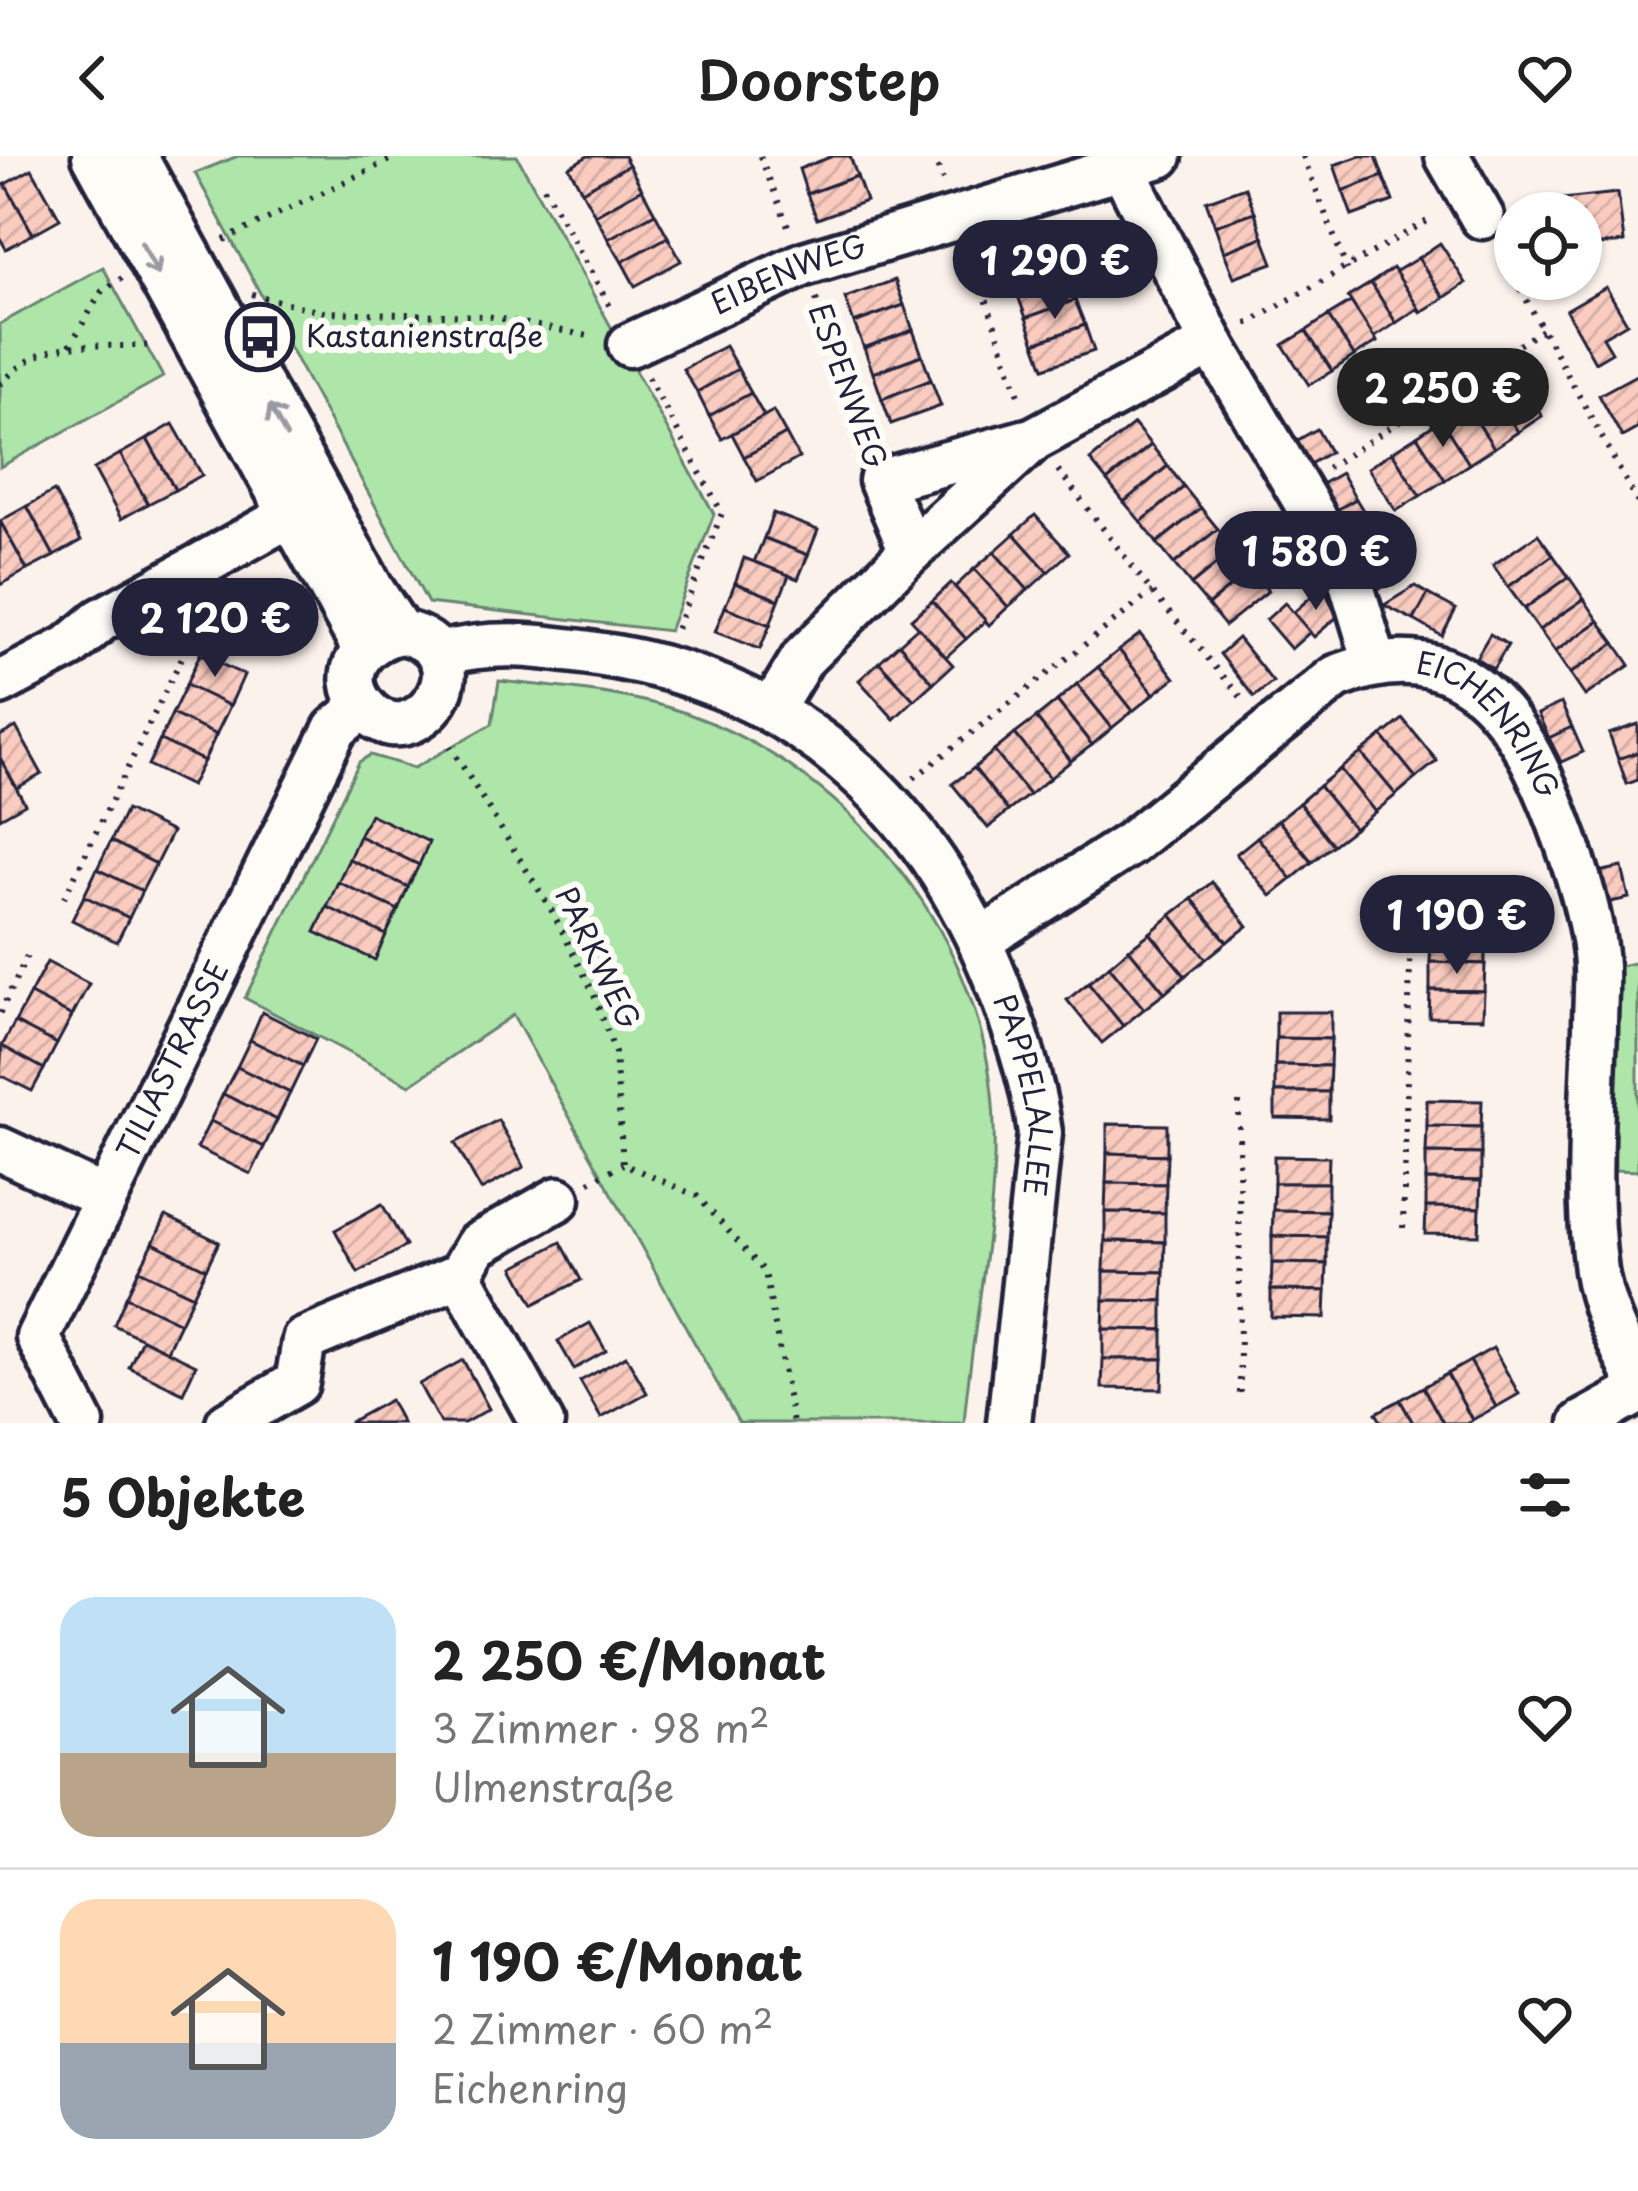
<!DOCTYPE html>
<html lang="de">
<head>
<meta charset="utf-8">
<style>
  :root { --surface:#fff; --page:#f6f6f6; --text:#222; --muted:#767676; --line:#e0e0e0; --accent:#22223b }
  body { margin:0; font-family:"Playpen Sans",sans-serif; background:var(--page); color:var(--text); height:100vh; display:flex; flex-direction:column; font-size:45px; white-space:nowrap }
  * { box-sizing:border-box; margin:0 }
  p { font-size:39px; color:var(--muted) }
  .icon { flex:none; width:66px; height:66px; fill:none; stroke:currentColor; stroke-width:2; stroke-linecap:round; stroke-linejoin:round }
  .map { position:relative; height:1267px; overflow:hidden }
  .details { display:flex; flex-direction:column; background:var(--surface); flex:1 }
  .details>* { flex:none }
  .fabs { position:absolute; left:1494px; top:36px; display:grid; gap:24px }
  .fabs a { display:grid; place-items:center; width:108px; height:108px; border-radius:50%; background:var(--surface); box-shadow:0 3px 9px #0004; font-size:60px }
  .price { position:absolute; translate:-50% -102px; padding:0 27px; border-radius:42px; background:var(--accent); color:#fff; font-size:39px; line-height:78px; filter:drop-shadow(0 3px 6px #0008) }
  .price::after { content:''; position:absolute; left:50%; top:72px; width:36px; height:27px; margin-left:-18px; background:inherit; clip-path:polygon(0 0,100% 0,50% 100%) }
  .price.selected { background:#222; color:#fff }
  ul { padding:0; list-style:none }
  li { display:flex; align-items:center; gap:36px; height:300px; padding:0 60px }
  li+li { border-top:3px solid var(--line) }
  li span { display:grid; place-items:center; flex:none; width:336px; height:240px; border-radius:36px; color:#555 }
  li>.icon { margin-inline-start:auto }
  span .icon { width:144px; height:144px; fill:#fffc; stroke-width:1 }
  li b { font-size:51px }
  h2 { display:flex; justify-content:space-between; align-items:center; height:144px; padding:0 60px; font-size:51px }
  header { display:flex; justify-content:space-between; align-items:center; height:156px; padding:0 60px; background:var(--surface); font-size:54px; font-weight:600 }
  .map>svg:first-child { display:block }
</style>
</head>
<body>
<header><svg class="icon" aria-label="back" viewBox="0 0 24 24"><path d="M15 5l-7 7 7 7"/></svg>Doorstep<svg class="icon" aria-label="heart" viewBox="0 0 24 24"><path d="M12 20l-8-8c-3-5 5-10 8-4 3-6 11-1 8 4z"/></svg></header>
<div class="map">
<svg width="1638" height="1267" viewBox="0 0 1638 1267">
  <defs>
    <pattern id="building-hatch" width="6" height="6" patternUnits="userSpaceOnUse" patternTransform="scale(3)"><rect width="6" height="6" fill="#facbbf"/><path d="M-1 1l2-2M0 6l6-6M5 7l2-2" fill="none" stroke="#d6aea5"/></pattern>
  </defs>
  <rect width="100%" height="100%" fill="#fcf2ec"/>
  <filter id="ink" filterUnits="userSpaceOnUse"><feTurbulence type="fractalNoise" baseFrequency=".00833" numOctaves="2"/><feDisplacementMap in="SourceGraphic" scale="24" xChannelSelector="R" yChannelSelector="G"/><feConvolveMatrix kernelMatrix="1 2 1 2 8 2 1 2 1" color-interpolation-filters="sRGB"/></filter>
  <g filter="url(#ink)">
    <g fill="#aee6a9" stroke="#688472" stroke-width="3">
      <polygon points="238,0 517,0 714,358 669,475 428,447 195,17"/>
      <polygon points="103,111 163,221 0,311 0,168"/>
      <path d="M499,525C562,532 626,536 686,557C856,617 990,786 994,969C997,1069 972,1168 964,1267H739L513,859L410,929L245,842L359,606L370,599L414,612L492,568Z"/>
      <polygon points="1638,806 1638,1015 1615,1014 1615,811"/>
    </g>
    <g fill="url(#building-hatch)" stroke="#22223b" stroke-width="3">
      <polygon points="588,0 624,0 629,9 582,35 569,11"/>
      <polygon points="833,0 850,0 857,20 807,38 799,13"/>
      <polygon points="1360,0 1376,0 1383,20 1343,35 1334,9"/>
      <polygon points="629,9 642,33 595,59 582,35"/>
      <polygon points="32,13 60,63 33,78 5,28"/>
      <polygon points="857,20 866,45 817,63 807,38"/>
      <polygon points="1383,20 1393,45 1352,60 1343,35"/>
      <polygon points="5,28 33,78 6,93 0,82 0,31"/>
      <polygon points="1245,31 1255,56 1215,70 1206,45"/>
      <polygon points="642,33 655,57 608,83 595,59"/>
      <polygon points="1618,37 1624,86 1581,91 1581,57 1563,57 1562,43"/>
      <polygon points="1255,56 1263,81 1224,96 1215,70"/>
      <polygon points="655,57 668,81 622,106 608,83"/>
      <polygon points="1048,68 1058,93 1008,111 998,86"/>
      <polygon points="668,81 681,105 635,130 622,106"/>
      <polygon points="1263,81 1273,107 1234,121 1224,96"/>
      <polygon points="1440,87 1466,127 1444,142 1418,102"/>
      <polygon points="1058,93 1066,119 1017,137 1008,111"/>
      <polygon points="1418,102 1444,142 1421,156 1395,116"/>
      <polygon points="1393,112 1421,156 1417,153 1396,167 1371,127"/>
      <polygon points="1066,119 1075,144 1026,162 1017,137"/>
      <polygon points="895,124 904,149 854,167 845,142"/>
      <polygon points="1371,127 1396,167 1375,181 1377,186 1348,141"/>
      <polygon points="1606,131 1627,167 1603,181 1612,196 1595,206 1566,154"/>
      <polygon points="1075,144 1085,169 1035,187 1026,162"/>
      <polygon points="1351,146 1377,186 1354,200 1328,160"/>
      <polygon points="904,149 913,174 864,192 854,167"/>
      <polygon points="1328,160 1354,200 1332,215 1306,175"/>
      <polygon points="1085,169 1094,195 1044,212 1035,187"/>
      <polygon points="913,174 922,199 873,217 864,192"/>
      <polygon points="1306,175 1332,215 1309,229 1283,189"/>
      <polygon points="725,190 738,213 697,236 683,213"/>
      <polygon points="922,199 931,224 882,243 873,217"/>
      <polygon points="738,213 751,237 709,260 697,236"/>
      <polygon points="1514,216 1542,260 1518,276 1490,232"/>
      <polygon points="1638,218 1638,272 1622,281 1599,239"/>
      <polygon points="931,224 941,250 891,268 882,243"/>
      <polygon points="1490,232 1518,276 1494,292 1466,248"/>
      <polygon points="751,237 764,260 722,283 709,260"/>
      <polygon points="1466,248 1494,292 1469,308 1441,264"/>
      <polygon points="773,255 786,278 744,301 732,278"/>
      <polygon points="1441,264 1469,308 1445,324 1417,280"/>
      <polygon points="173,268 202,319 175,334 147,283"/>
      <polygon points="1134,268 1151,289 1107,325 1090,304"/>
      <polygon points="1317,273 1330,296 1310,308 1296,285"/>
      <polygon points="786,278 799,302 757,325 744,301"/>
      <polygon points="1417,280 1445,324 1420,340 1392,296"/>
      <polygon points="147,283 175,334 148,348 120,298"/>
      <polygon points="1151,289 1168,310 1124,346 1107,325"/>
      <polygon points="1392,296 1420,340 1396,355 1368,312"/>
      <polygon points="120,298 148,348 121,363 94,313"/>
      <polygon points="1168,310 1184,331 1141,366 1124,346"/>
      <polygon points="1341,317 1356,343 1335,355 1320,329"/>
      <polygon points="1184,331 1201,352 1157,387 1141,366"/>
      <polygon points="54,335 81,385 54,400 27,350"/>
      <polygon points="1356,343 1369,364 1347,377 1335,355"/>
      <polygon points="27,350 54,400 27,414 0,365"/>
      <polygon points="1201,352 1218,373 1174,408 1157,387"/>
      <polygon points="773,357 818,374 808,399 764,382"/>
      <polygon points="1035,359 1069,397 1048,416 1014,378"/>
      <polygon points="0,365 27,414 0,429"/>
      <polygon points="1218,373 1235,393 1191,429 1174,408"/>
      <polygon points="1375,377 1398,422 1378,433 1354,388"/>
      <polygon points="1014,378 1048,416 1028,434 994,396"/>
      <polygon points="1538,378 1553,399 1508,431 1493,409"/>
      <polygon points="764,382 808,399 798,423 754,406"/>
      <polygon points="1235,393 1251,414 1208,449 1191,429"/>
      <polygon points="994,396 1028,434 1008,451 974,413"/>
      <polygon points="1553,399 1569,421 1524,453 1508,431"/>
      <polygon points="744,402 789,419 779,444 735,427"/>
      <polygon points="974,413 1008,451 989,469 955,431"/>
      <polygon points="1251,414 1268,435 1225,470 1208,449"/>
      <polygon points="1569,421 1584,443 1539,474 1524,453"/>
      <polygon points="735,427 779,444 770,469 725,451"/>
      <polygon points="951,427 986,465 966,483 932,445"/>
      <polygon points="1323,430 1337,461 1314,481 1293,457"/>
      <polygon points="1415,430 1428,438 1414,464 1384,449"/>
      <polygon points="1428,438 1456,453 1442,480 1414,464"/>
      <polygon points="1584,443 1599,465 1555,496 1539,474"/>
      <polygon points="932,445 966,483 946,501 911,463"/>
      <polygon points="1285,447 1310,476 1291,493 1266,464"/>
      <polygon points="725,451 770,469 760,493 715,476"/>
      <polygon points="1599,465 1615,487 1570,518 1555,496"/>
      <polygon points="918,471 953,509 933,527 899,488"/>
      <polygon points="1140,478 1175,522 1154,538 1119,494"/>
      <polygon points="1490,478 1508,489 1493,513 1476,502"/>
      <polygon points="1238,482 1273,526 1254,541 1220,498"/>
      <polygon points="1615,487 1630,509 1585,540 1570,518"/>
      <polygon points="899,488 933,527 914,544 879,506"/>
      <polygon points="1119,494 1154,538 1133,555 1098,511"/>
      <polygon points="200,498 244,519 230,550 186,529"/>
      <polygon points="879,506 914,544 894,563 859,524"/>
      <polygon points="1098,511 1133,555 1112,572 1077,528"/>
      <polygon points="1077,528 1112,572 1092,589 1057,545"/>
      <polygon points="186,529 230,550 216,579 172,558"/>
      <polygon points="1057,545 1092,589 1071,605 1036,562"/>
      <polygon points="1561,547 1572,571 1549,582 1538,558"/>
      <polygon points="172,558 216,579 204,605 160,584"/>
      <polygon points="1036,562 1071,605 1050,622 1015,578"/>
      <polygon points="1403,563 1437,605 1416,622 1382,580"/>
      <polygon points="1638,568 1638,596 1618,603 1609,578"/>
      <polygon points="16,571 42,618 17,632 0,602 0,580"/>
      <polygon points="1572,571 1583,596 1561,606 1549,582"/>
      <polygon points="1015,578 1050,622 1029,639 994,595"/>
      <polygon points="1382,580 1416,622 1396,639 1361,597"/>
      <polygon points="160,584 204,605 191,630 148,609"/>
      <polygon points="994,595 1029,639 1008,655 974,612"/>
      <polygon points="1638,596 1638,624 1627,628 1618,603"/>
      <polygon points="1361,597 1396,639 1375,656 1340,613"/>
      <polygon points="0,602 25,648 0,662"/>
      <polygon points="974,612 1008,655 988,672 952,628"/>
      <polygon points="1340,613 1375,656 1354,673 1319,630"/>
      <polygon points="1319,630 1354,673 1333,689 1299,647"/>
      <polygon points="1299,647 1333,689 1312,706 1278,664"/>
      <polygon points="126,654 172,676 156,708 111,685"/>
      <polygon points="370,658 429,686 419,709 359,680"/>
      <polygon points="1278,664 1312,706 1292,723 1257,681"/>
      <polygon points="359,680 419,709 408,731 349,703"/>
      <polygon points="1257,681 1292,723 1271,740 1236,698"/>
      <polygon points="111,685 156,708 142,735 97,713"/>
      <polygon points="349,703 408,731 398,754 338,726"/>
      <polygon points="1622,711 1629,742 1606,747 1599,716"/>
      <polygon points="97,713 142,735 129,762 84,740"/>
      <polygon points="338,726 398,754 386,779 327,751"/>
      <polygon points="1212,726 1248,770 1227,786 1192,743"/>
      <polygon points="84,740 129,762 117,786 72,764"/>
      <polygon points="1192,743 1227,786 1206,803 1171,759"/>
      <polygon points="327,751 386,779 375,804 315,776"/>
      <polygon points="1431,752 1485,754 1485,781 1431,779"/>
      <polygon points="1171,759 1206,803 1185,820 1150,777"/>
      <polygon points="1150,777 1185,820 1165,837 1129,793"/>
      <polygon points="1431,779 1485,781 1485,808 1430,806"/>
      <polygon points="1129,793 1165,837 1144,853 1109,810"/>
      <polygon points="47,806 89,828 72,860 30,838"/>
      <polygon points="1430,806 1485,808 1484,835 1430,834"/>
      <polygon points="1109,810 1144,853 1123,870 1088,827"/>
      <polygon points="1088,827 1123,870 1102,887 1067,844"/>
      <polygon points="1430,834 1484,835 1483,862 1429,861"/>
      <polygon points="30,838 72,860 57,888 15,866"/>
      <polygon points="262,856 316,883 303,910 250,884"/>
      <polygon points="1276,856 1331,856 1331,883 1276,882"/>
      <polygon points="15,866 57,888 44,913 2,890"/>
      <polygon points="1276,882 1331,883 1330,910 1275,909"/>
      <polygon points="250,884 303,910 290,937 237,911"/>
      <polygon points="2,890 44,913 32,935 0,919"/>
      <polygon points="1275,909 1330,910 1329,936 1275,936"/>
      <polygon points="237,911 290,937 277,964 223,938"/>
      <polygon points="1275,936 1329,936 1329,963 1275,962"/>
      <polygon points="223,938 277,964 264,991 210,965"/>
      <polygon points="1427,944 1482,945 1481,971 1427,970"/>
      <polygon points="498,964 524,1011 481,1034 455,987"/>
      <polygon points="210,965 264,991 251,1018 197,992"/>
      <polygon points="1107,968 1167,969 1167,999 1107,997"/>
      <polygon points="1427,970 1481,971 1481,998 1426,997"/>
      <polygon points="1107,997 1167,999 1166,1028 1106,1027"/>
      <polygon points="1426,997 1481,998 1481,1025 1426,1024"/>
      <polygon points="1274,1000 1329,1001 1328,1027 1274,1027"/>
      <polygon points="1426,1024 1481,1025 1480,1052 1426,1051"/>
      <polygon points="1106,1027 1166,1028 1165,1057 1105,1056"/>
      <polygon points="1274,1027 1328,1027 1328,1055 1273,1054"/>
      <polygon points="382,1048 406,1090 358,1117 335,1074"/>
      <polygon points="1426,1051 1480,1052 1479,1079 1425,1078"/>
      <polygon points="1273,1054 1328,1055 1327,1081 1272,1080"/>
      <polygon points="1105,1056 1165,1057 1165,1086 1105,1085"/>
      <polygon points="166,1060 219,1086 206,1113 153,1087"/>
      <polygon points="1272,1080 1327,1081 1327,1108 1272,1107"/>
      <polygon points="1105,1085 1165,1086 1164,1116 1104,1115"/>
      <polygon points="561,1086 581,1124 534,1148 514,1111"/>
      <polygon points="153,1087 206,1113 193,1140 139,1114"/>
      <polygon points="1272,1107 1327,1108 1326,1135 1271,1134"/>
      <polygon points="139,1114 193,1140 180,1167 126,1141"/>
      <polygon points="1104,1115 1164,1116 1163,1145 1104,1144"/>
      <polygon points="1271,1134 1326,1135 1325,1162 1271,1161"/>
      <polygon points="126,1141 180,1167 167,1195 114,1169"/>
      <polygon points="1104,1144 1163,1145 1163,1174 1103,1173"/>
      <polygon points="590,1167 606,1195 574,1213 558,1185"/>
      <polygon points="1103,1173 1163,1174 1163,1203 1103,1203"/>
      <polygon points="142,1183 196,1209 183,1237 129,1211"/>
      <polygon points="1493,1192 1519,1238 1496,1251 1470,1205"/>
      <polygon points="626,1200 647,1237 601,1262 580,1225"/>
      <polygon points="1103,1203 1163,1203 1162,1233 1102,1232"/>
      <polygon points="463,1204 489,1253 464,1267 440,1267 419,1228"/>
      <polygon points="1470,1205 1496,1251 1472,1264 1447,1218"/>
      <polygon points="1447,1218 1472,1264 1466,1267 1443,1267 1423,1231"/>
      <polygon points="1423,1231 1443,1267 1413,1267 1400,1244"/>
      <polygon points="390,1244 402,1267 350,1267 350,1266"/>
      <polygon points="1400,1244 1413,1267 1382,1267 1376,1257"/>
    </g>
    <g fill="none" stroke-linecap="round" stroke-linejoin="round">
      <g stroke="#22223b" stroke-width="51">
        <g id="minor">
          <polyline points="94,0 363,491"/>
          <path d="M135,0L373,435L400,476C494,493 415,612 364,551C335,517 365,483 400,476"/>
          <polyline points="1447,0 1482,61"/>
          <polyline points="1123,13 1212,187 1349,420 1375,506"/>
          <path id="s1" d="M630,189L804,108L1160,0"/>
          <polyline points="911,395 881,325 1027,285"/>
          <path id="s2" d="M438,498C497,484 531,489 590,497C791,524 926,644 998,829C1017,877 1033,925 1040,977L1009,1267"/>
          <polyline points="0,527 69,491 101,464 314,346"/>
          <polyline points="771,555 803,502 911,395 1034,283 1212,187"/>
          <path id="s3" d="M981,784L1130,688L1336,521C1462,471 1520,561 1559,666C1575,708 1590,753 1595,798C1598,821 1595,847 1595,870C1593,952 1585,1034 1596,1115C1602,1154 1622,1191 1638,1226"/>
          <polyline points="0,993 103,1041"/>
          <polyline points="460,1119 477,1089 558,1043"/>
          <path id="s4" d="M82,1267L38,1181L335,573L363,550"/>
          <polyline points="228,1267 297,1227 304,1184 460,1119 542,1267"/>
          <polyline points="1582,1267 1638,1236"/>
        </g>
      </g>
      <g stroke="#22223b" stroke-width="6" stroke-dasharray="3 9" stroke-linecap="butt">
        <polyline points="760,0 790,75"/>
        <polyline points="933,0 943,24"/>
        <polyline points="1303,0 1347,114"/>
        <polyline points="544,31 613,156"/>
        <polyline points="224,84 398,0"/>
        <polyline points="1500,94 1515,123"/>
        <polyline points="971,99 1021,245"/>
        <polyline points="1515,123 1638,347"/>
        <polyline points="252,138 323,156 487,160 594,181"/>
        <polyline points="816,143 868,289"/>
        <polyline points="1247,168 1429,64"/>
        <polyline points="70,189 102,135 122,122"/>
        <polyline points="648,221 722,357 674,479"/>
        <path d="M0,229C49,175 92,194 154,189"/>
        <polyline points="1327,312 1542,174"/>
        <polyline points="1058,314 1152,436 1245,546"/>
        <polyline points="450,590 553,757 594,838 615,897 623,1008 697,1040 765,1116 793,1267"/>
        <polyline points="914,622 1152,436"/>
        <polyline points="64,742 189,487 178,466"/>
        <polyline points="0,857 27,800"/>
        <polyline points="1239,946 1240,1243"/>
        <polyline points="589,1026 623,1008"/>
        <polyline points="1403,1072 1411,770"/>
      </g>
      <use href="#minor" stroke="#fdfcf7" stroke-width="42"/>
    </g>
    <defs><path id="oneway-shaft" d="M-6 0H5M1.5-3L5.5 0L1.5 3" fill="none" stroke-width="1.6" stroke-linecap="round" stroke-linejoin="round" transform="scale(3)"/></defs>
    <g stroke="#9a9aa2">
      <use href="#oneway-shaft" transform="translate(150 103) rotate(62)"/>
      <use href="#oneway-shaft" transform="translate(278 265) rotate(-119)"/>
    </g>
  </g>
  <defs>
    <g id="bus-ring" transform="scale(3.45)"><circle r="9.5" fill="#fdfcf7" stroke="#22223b" stroke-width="1.5"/><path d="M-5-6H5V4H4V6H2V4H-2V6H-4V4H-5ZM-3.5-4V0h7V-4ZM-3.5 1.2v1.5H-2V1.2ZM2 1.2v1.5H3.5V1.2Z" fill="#22223b"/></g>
  </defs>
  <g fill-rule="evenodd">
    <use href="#bus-ring" x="260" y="181"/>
  </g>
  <g text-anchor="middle" stroke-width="12" stroke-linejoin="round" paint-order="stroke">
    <g font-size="30" fill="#22223b" stroke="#fdfcf7">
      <text dy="10" stroke="none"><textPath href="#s1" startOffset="174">EIBENWEG</textPath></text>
      <text transform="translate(847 230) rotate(70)" y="10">ESPENWEG</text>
      <text dy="10" stroke="none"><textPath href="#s3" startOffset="624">EICHENRING</textPath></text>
      <text transform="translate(597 802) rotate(64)" y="10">PARKWEG</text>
      <text dy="10" stroke="none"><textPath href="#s4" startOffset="405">TILIASTRASSE</textPath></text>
      <text dy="10" stroke="none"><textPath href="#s2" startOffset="822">PAPPELALLEE</textPath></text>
    </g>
    <g font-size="30" fill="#22223b" stroke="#fdfcf7" text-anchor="start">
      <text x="306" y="191">Kastanienstraße</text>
    </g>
  </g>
</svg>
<div class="fabs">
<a><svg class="icon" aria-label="locate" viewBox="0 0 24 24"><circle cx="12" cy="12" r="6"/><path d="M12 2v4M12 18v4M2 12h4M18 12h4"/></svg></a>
</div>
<b class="price" style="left:1055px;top:166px">1 290 €</b>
<b class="price selected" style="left:1443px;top:294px">2 250 €</b>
<b class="price" style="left:1316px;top:457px">1 580 €</b>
<b class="price" style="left:215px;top:524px">2 120 €</b>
<b class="price" style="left:1457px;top:821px">1 190 €</b>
</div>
<section class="details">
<h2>5 Objekte<svg class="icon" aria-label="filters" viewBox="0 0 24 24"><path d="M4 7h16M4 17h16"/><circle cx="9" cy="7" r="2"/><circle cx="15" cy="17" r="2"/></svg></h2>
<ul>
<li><span style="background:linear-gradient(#bfe0f5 65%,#b9a48a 0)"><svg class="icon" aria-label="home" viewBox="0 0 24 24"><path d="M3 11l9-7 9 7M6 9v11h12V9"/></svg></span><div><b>2 250 €/Monat</b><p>3 Zimmer · 98 m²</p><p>Ulmenstraße</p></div><svg class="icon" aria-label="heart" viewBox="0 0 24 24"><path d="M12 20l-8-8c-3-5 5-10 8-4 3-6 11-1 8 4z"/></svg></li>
<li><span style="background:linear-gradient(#ffd9b3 60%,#9aa5b1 0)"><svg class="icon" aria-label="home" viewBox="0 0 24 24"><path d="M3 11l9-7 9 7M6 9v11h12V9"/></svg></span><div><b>1 190 €/Monat</b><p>2 Zimmer · 60 m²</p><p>Eichenring</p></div><svg class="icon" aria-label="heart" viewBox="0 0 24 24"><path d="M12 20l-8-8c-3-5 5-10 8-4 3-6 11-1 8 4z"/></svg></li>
</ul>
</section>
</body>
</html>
